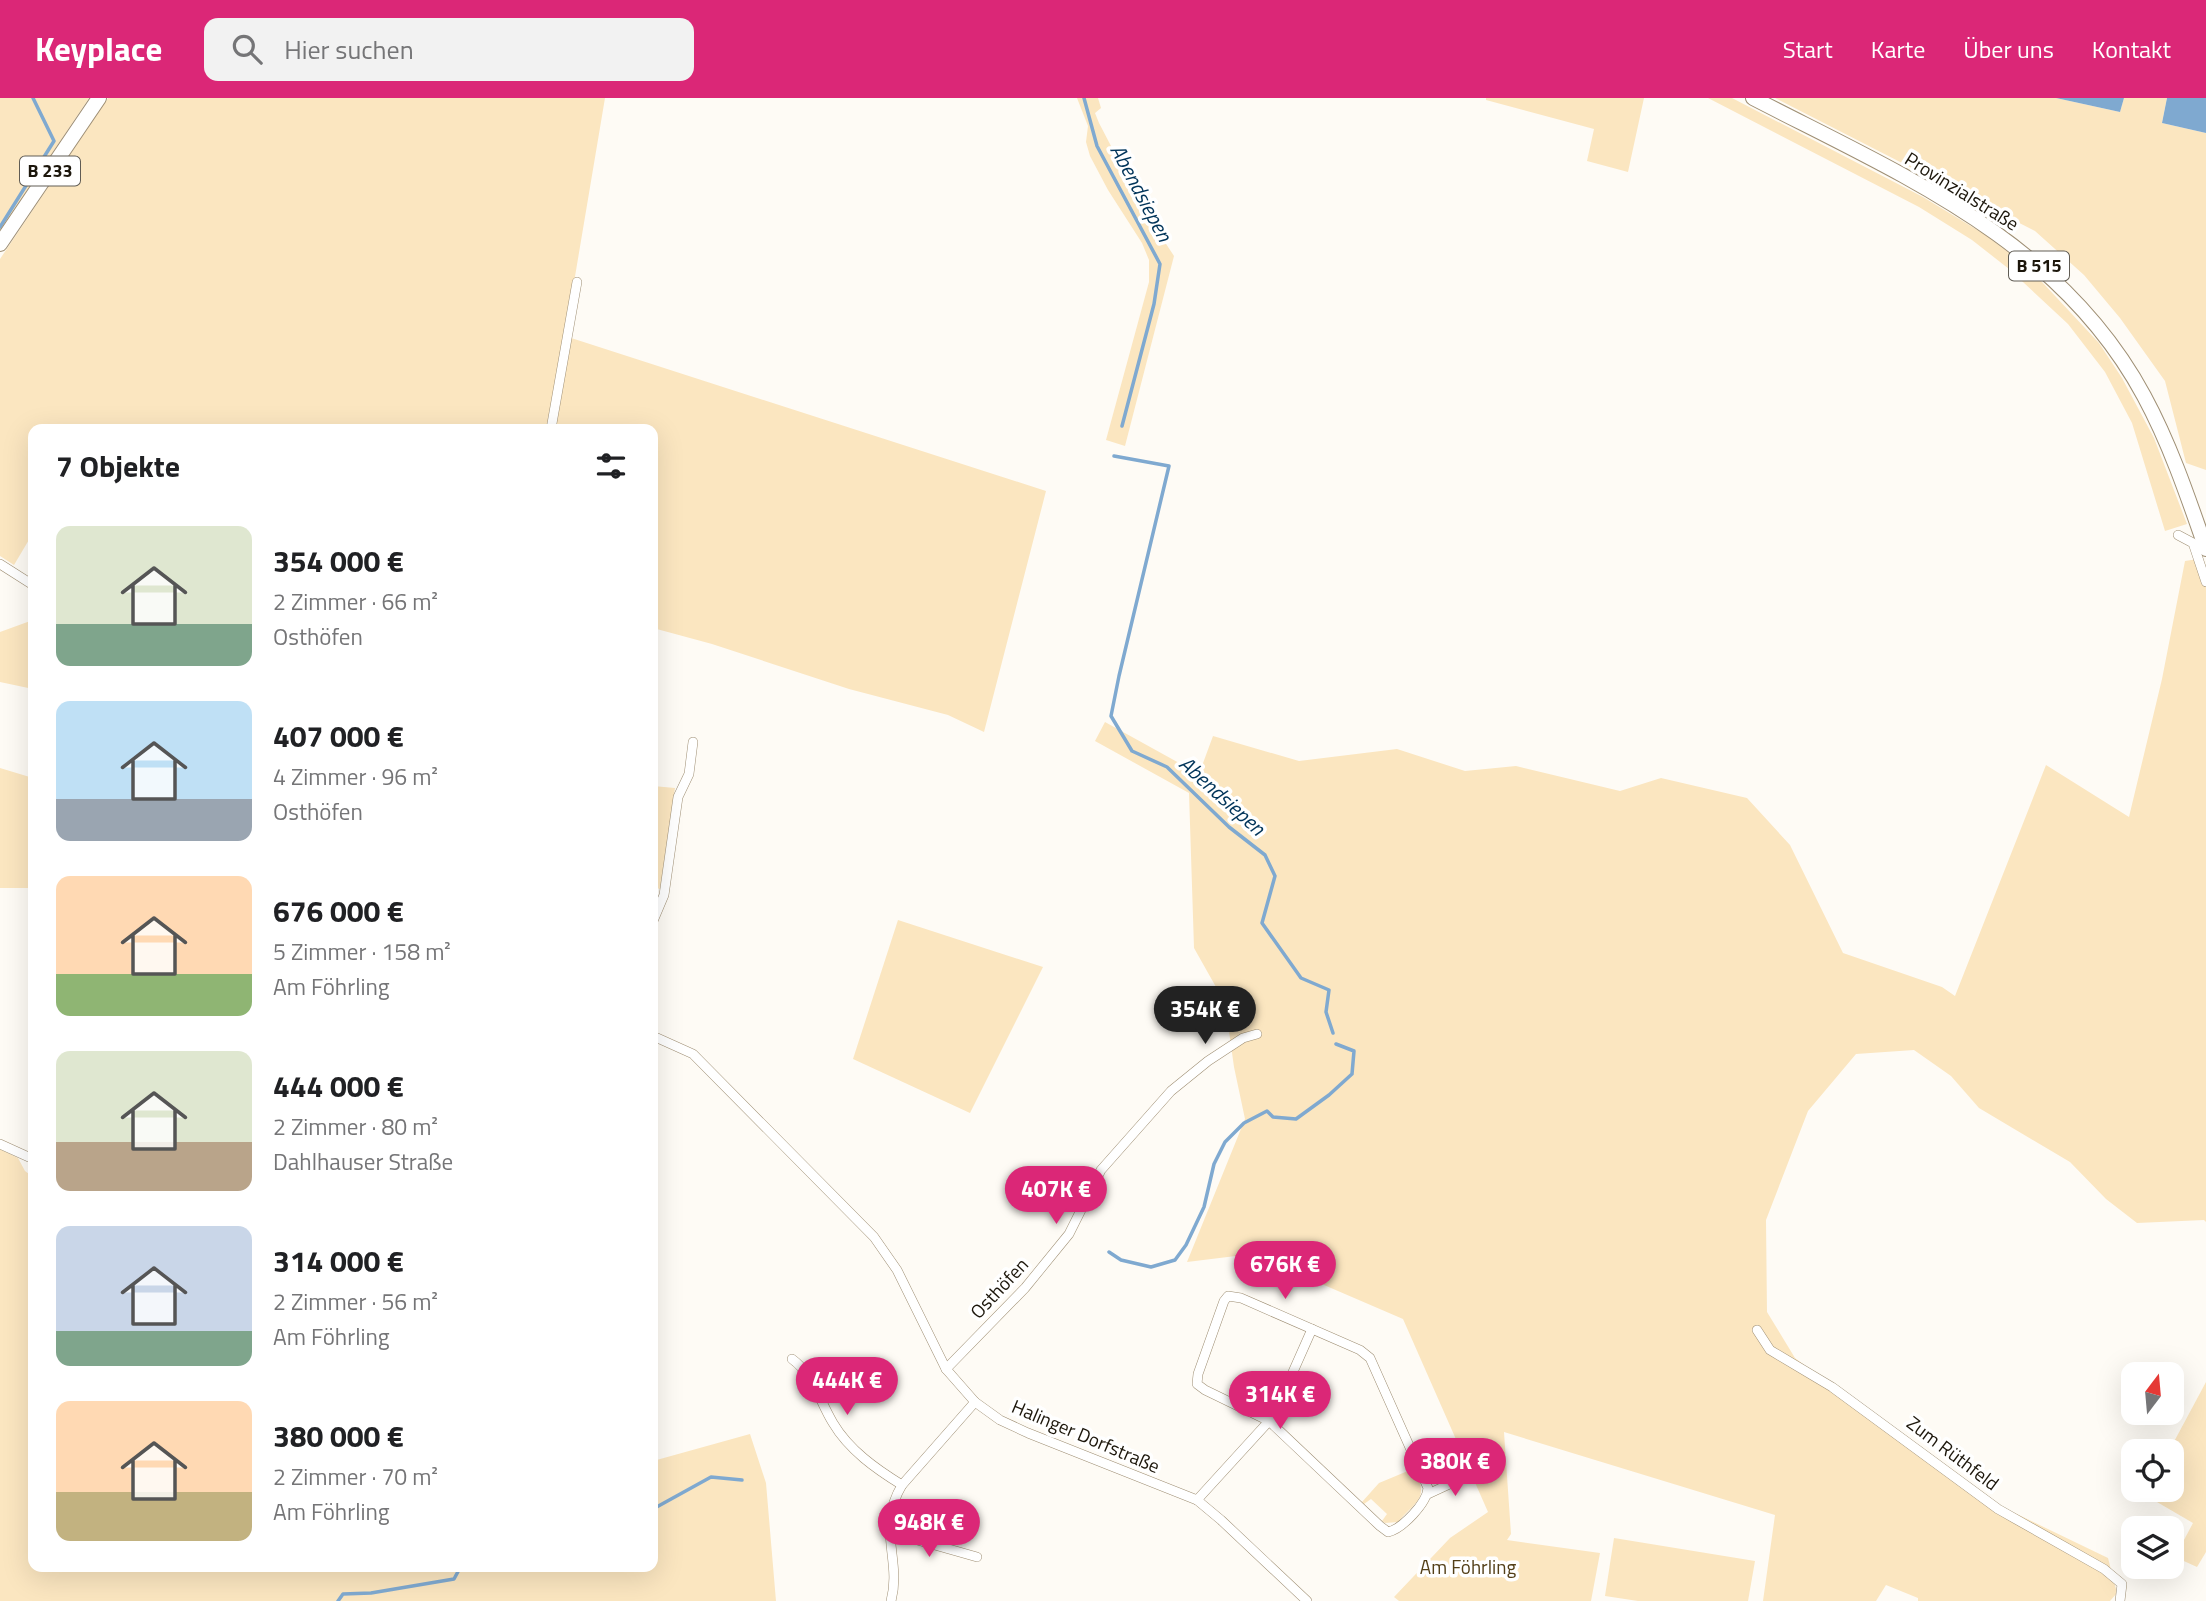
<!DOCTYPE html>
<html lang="de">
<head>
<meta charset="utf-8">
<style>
  :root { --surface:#fff; --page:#f2f2f2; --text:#202124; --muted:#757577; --accent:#db2777 }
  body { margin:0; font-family:"Titillium Web",sans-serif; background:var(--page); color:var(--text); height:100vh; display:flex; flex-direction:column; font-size:26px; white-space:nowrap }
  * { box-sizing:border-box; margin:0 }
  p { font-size:23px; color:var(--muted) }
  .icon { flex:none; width:38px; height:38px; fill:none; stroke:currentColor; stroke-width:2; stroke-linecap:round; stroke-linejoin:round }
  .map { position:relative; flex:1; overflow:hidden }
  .side { position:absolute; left:28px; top:326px; width:630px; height:1148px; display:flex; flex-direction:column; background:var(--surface); border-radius:14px; box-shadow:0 7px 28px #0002 }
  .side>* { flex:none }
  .needle { width:46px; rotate:16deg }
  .buttons { position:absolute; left:2121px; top:1264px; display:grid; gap:14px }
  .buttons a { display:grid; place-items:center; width:63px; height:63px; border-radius:14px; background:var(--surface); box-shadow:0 7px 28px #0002; font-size:35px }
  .price { position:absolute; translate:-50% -60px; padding:0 16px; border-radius:24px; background:var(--accent); color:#fff; font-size:23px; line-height:46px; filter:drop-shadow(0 2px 4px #0008) }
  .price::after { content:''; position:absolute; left:50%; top:42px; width:21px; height:16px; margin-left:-10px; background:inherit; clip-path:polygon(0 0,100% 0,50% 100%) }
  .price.on { background:#222; color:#fff }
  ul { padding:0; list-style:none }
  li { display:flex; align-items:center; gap:21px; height:175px; padding:0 28px }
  li span { display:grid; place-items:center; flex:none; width:196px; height:140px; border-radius:14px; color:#555 }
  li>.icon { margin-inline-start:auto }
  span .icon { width:84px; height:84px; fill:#fffc; stroke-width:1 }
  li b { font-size:30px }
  h2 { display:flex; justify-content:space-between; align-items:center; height:84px; padding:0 28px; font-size:30px }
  header { display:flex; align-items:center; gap:42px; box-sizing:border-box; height:98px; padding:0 35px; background:var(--accent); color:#fff }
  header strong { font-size:33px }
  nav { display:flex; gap:38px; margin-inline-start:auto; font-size:24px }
  .search { width:490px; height:63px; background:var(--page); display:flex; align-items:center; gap:18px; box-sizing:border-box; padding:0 24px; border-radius:14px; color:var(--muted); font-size:26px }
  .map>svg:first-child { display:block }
</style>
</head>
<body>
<header>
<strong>Keyplace</strong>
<div class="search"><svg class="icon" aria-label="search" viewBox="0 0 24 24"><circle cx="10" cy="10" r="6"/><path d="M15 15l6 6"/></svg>Hier suchen</div>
<nav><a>Start</a><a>Karte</a><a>Über uns</a><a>Kontakt</a></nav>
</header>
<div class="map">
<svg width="2206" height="1503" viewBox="0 0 2206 1503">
  <rect width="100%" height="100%" fill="#fefbf5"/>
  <g fill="#fbe6c0">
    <polygon points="0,0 89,0 0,133"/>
    <polygon points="108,0 605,0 565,238 1046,393 984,634 948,617 849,591 712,546 653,530 653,331 33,331 33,435 14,467 0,458 0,161"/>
    <polygon points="1077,0 1098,0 1101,10 1095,15 1099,25 1147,117 1174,158 1125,348 1106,342 1149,184 1149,162 1142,145 1108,92 1090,58 1086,44 1088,28"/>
    <polygon points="1486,0 1644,0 1628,74 1587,63 1594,31 1486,2"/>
    <polygon points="1708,0 1732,0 1923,99 1984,136 2028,169 2099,245 2122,280 2154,340 2187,426 2165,433 2132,325 2105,274 2068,226 2009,171 1972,142 1919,109"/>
    <polygon points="1775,0 2056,0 2120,14 2124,0 2167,0 2162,25 2206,35 2206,372 2186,365 2165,283 2120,220 2084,177 2035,133"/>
    <polygon points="2198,461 2206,484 2206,1124 2204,1122 2137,1125 2106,1101 2070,1064 1979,1010 1951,978 1914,952 1856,956 1808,1013 1766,1122 1767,1214 1795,1260 1967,1392 2108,1460 2117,1495 2110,1503 1918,1503 1918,1500 1886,1487 1876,1503 1763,1503 1775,1417 1504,1334 1511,1436 1507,1442 1600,1455 1591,1503 1399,1503 1394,1499 1450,1440 1488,1414 1403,1221 1252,1156 1187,1164 1245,1021 1234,969 1225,905 1194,850 1189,695 1095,643 1105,624 1199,676 1213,638 1299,663 1397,651 1465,673 1516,668 1620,693 1661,680 1747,700 1790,747 1843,855 1942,889 1955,898 2046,667 2129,719 2162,581 2185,463"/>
    <polygon points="33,522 33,591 0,584 0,534"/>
    <polygon points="0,670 33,680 33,790 0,790"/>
    <polygon points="653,688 675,690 660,791 653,789"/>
    <polygon points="898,822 1043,869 970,1015 853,961"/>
    <polygon points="0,1051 18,1060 25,1073 33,1079 31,1082 33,1083 33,1468 653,1468 653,1363 750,1336 766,1385 776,1503 0,1503"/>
    <polygon points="2206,1284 2206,1454 2197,1469 2175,1459 2193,1425 2145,1397 2148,1391 2172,1391 2172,1353 2169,1353"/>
    <path d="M1415,1370C1428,1402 1419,1400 1398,1424L1385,1425L1382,1423L1387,1416L1371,1401L1364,1406L1362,1404L1379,1385Z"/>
    <polygon points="1614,1440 1755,1463 1748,1503 1638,1503 1605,1498"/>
  </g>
  <g fill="#7fa9d0">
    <polygon points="2056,0 2124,0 2120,14"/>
    <polygon points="2167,0 2206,0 2206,35 2162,25"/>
  </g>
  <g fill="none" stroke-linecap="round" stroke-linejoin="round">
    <g stroke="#7fa9d0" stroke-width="3.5">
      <polyline points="1084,0 1097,48 1160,166 1154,206 1122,328"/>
      <polyline points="0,129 54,43 33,0"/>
      <polyline points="1114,358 1169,368 1119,578 1111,618 1132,653 1167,669 1229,729 1265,757 1275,778 1262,825 1301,880 1329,892 1326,914 1333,935"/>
      <polyline points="1109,1154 1121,1162 1151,1169 1175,1162 1186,1147 1204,1109 1214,1066 1225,1044 1244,1025 1267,1013 1273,1019 1296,1021 1329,997 1352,976 1354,953 1336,946"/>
      <polyline points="653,1411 711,1379 742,1382"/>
      <polyline points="338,1503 343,1496 371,1495 454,1481 461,1468"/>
    </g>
    <g stroke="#9e8e73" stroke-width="10">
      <g id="minor">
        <polyline points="551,331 577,184"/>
        <polyline points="2178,437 2193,445 2206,484"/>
        <polyline points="0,466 33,487"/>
        <polyline points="653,823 664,797 678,699 689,676 693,644"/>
        <polyline points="653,938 693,956 874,1139 897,1172 946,1271 975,1304 1000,1322 1028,1335 1197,1402 1221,1422 1307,1503"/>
        <polyline points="0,1046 33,1061"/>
        <path d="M1228,1198L1241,1200L1360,1252L1370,1260L1428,1390C1427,1405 1402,1431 1388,1434L1380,1428L1269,1323L1205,1292L1197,1286L1198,1276L1224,1203Z"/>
        <polyline points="1757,1232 1770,1252 1832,1289 1998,1411 2104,1471 2122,1486 2120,1503"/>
        <path d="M792,1261C814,1277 819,1302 833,1325C849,1352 876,1371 902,1387"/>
        <polyline points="946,1271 1025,1190 1069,1136 1101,1072 1171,993 1208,963 1243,940 1257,936"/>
        <polyline points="1428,1396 1469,1377"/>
        <polyline points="1197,1402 1269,1323 1277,1310 1312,1231"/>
        <polyline points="889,1434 977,1459"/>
        <path d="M891,1503C902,1462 876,1430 902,1387L975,1304"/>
      </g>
    </g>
    <g stroke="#9e8e73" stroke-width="16">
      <g id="primary">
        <path d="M1753,0C1902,77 2060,142 2144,298C2170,346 2188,399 2206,451"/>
        <polyline points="0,146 99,0"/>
      </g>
    </g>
    <use href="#minor" stroke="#fff" stroke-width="9"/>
    <use href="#primary" stroke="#fff" stroke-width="14"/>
  </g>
  <g text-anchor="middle" stroke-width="7" stroke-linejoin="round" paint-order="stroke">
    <g fill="#fff" stroke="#605c54" stroke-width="2">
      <rect x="20" y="58.5" width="60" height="29" rx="5"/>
      <rect x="2009" y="153.5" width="60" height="29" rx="5"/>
    </g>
    <g font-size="18" font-weight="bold" fill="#1c160b">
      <text x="50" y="79">B 233</text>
      <text x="2039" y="174">B 515</text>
    </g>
    <g font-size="19" fill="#1c160b" stroke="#fff">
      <text transform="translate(1962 93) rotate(32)" y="7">Provinzialstraße</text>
      <text transform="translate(999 1190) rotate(-47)" y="7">Osthöfen</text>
      <text transform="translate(1086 1338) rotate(23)" y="7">Halinger Dorfstraße</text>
      <text transform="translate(1953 1355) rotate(37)" y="7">Zum Rüthfeld</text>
    </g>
    <g font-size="19" fill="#533f18" stroke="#fff">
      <text x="1468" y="1476">Am Föhrling</text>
    </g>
    <g font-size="21" font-style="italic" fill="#003459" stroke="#fff">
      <text transform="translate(1141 95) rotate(62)" y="7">Abendsiepen</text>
      <text transform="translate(1222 698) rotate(42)" y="7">Abendsiepen</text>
    </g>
  </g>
</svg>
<div class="buttons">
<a><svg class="needle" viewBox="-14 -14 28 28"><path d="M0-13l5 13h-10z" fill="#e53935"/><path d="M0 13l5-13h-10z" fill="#757577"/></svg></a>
<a><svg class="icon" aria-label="locate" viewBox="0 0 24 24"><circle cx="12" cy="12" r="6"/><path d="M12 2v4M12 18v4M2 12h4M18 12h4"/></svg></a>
<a><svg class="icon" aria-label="layers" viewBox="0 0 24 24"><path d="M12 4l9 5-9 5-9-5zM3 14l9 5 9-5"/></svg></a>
</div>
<b class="price on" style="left:1205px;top:948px">354K €</b>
<b class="price" style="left:1056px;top:1128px">407K €</b>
<b class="price" style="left:1285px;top:1203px">676K €</b>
<b class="price" style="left:847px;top:1319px">444K €</b>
<b class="price" style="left:1280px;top:1333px">314K €</b>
<b class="price" style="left:1455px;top:1400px">380K €</b>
<b class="price" style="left:929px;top:1461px">948K €</b>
<section class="side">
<h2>7 Objekte<svg class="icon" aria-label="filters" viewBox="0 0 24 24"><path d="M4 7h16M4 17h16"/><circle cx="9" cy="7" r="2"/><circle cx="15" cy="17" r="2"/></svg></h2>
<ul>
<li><span style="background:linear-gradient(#dfe7d0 70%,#7fa58c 0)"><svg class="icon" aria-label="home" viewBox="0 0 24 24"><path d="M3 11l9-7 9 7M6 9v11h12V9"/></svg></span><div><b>354 000 €</b><p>2 Zimmer · 66 m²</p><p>Osthöfen</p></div></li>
<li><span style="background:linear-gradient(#bfe0f5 70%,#9aa5b1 0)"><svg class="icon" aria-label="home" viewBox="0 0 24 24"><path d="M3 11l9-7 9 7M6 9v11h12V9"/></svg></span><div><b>407 000 €</b><p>4 Zimmer · 96 m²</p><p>Osthöfen</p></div></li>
<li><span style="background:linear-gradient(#ffd9b3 70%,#8fb573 0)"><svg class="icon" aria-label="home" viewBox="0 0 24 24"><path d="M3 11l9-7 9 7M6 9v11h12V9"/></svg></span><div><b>676 000 €</b><p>5 Zimmer · 158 m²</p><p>Am Föhrling</p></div></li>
<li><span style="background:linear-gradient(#dfe7d0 65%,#b9a48a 0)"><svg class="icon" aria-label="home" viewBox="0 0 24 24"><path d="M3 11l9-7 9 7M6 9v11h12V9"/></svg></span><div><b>444 000 €</b><p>2 Zimmer · 80 m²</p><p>Dahlhauser Straße</p></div></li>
<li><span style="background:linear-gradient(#c9d6e8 75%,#7fa58c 0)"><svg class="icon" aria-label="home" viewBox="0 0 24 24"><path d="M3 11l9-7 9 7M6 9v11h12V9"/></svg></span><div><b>314 000 €</b><p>2 Zimmer · 56 m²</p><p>Am Föhrling</p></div></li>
<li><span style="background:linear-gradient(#ffd9b3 65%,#c2b280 0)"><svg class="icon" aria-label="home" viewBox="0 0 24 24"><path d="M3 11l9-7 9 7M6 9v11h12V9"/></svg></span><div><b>380 000 €</b><p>2 Zimmer · 70 m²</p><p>Am Föhrling</p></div></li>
</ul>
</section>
</div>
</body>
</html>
